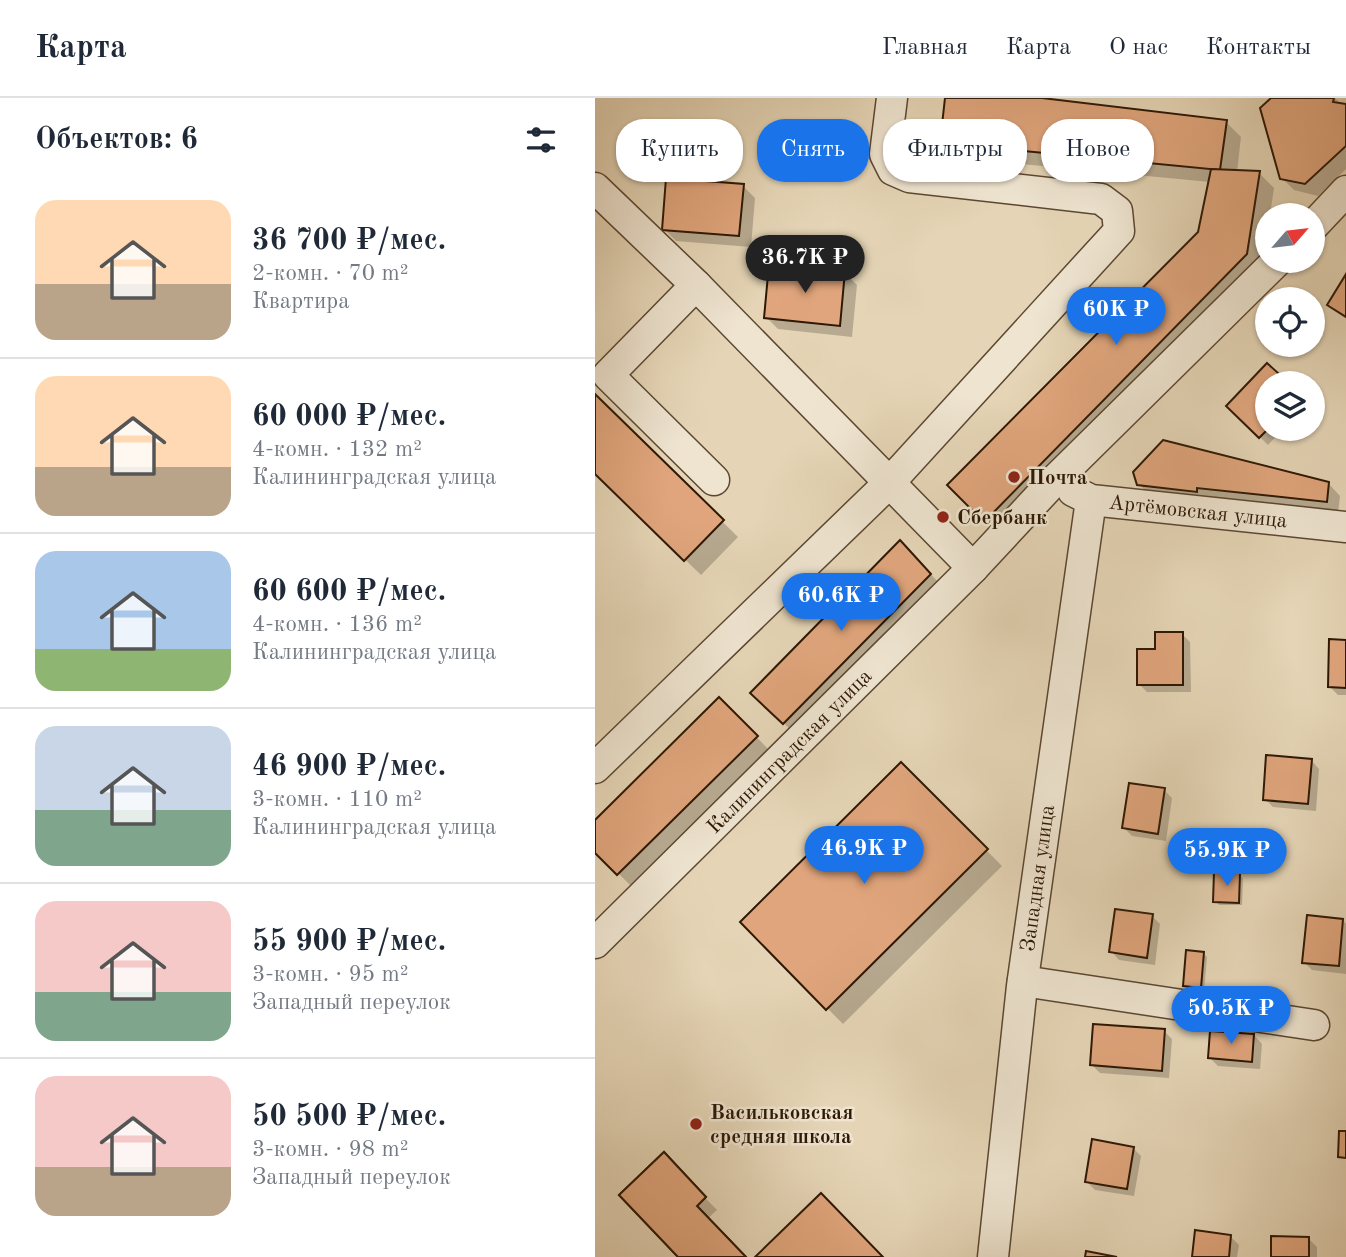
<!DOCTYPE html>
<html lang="ru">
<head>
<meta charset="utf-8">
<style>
  :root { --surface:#fff; --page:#f2f2f3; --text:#1f2937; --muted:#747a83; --line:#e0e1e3; --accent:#1a73e8 }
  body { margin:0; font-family:"Old Standard TT",serif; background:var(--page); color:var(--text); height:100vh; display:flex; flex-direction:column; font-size:26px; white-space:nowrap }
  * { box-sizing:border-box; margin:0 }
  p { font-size:23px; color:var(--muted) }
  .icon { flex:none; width:38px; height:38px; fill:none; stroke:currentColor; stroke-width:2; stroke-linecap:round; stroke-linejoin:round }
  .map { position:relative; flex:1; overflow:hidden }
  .sheet { display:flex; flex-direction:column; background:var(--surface); width:595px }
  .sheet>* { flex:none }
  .top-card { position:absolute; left:21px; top:21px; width:625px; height:63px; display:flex; gap:14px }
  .needle { width:46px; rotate:62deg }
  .fabs { position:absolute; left:660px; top:105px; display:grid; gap:14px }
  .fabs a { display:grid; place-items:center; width:70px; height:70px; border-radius:50%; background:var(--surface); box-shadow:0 2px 5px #0004; font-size:35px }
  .price { position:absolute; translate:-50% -60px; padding:0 16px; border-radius:24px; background:var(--accent); color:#fff; font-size:23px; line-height:46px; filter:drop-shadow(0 2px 4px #0008) }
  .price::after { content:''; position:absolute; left:50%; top:42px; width:21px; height:16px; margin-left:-10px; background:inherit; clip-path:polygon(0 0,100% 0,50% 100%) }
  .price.on { background:#222; color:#fff }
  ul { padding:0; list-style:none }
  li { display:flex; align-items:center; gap:21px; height:175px; padding:0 35px }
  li+li { border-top:2px solid var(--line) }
  li span { display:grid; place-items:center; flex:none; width:196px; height:140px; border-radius:21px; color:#555 }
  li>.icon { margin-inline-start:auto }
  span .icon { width:84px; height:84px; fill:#fffc; stroke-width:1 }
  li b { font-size:30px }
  h2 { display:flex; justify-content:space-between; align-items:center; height:84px; padding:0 35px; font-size:30px }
  .pill { padding:0 24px; border-radius:28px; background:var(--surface); box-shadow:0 2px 5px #0004; font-size:24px; line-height:63px }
  .pill.on { background:var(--accent); color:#fff }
  header { display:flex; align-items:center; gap:42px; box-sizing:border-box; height:98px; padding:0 35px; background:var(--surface); border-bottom:2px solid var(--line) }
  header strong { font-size:33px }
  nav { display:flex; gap:38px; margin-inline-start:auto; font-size:24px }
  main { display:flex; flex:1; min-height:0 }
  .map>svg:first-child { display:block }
</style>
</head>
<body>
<header>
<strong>Карта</strong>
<nav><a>Главная</a><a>Карта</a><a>О нас</a><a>Контакты</a></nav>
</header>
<main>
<section class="sheet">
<h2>Объектов: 6<svg class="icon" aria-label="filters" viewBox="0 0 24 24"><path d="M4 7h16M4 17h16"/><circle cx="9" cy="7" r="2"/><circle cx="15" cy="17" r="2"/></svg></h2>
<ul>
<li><span style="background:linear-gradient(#ffd9b3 60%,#b9a48a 0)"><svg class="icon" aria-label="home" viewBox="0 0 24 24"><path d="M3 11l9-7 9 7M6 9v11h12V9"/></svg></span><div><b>36 700 ₽/мес.</b><p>2-комн. · 70 m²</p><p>Квартира</p></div></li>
<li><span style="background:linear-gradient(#ffd9b3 65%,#b9a48a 0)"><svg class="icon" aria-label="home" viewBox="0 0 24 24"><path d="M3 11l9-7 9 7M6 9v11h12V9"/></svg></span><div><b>60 000 ₽/мес.</b><p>4-комн. · 132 m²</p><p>Калининградская улица</p></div></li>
<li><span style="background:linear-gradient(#a9c7e8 70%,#8fb573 0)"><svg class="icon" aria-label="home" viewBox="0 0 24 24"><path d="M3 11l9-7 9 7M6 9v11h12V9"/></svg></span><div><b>60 600 ₽/мес.</b><p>4-комн. · 136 m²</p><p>Калининградская улица</p></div></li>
<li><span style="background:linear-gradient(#c9d6e8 60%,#7fa58c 0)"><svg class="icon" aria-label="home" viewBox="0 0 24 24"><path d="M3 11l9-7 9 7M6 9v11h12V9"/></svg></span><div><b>46 900 ₽/мес.</b><p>3-комн. · 110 m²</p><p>Калининградская улица</p></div></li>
<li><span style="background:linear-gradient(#f6c9c9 65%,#7fa58c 0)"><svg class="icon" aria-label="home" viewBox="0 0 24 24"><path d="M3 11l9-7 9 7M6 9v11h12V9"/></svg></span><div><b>55 900 ₽/мес.</b><p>3-комн. · 95 m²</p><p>Западный переулок</p></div></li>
<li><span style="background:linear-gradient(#f6c9c9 65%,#b9a48a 0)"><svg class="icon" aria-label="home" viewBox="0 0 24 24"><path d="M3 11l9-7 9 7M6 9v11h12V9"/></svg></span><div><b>50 500 ₽/мес.</b><p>3-комн. · 98 m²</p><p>Западный переулок</p></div></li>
</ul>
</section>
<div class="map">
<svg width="751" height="1159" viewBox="0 0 751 1159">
  <rect width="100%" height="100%" fill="#e5d5b6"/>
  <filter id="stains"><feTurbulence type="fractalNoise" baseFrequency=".00286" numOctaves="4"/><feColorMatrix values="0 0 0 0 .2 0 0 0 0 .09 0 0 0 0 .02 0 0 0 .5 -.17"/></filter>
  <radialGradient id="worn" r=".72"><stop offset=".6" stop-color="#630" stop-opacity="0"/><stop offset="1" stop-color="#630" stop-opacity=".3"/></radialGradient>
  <g fill="#0003">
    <polygon points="352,0 433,0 631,24 646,39 642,74 664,75 679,90 675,117 672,117 672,138 667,171 406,438 354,387 605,135 615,84 362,60 346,45"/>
    <polygon points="678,0 740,0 747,7 751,8 751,71 723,98 699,92 687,80"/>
    <polygon points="148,88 160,100 156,149 81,143 69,131"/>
    <polygon points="250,175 262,187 257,239 183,231 171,219"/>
    <polygon points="672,267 691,285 672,285 672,331 688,331 673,347 633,308"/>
    <polygon points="0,298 143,439 106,477 0,374"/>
    <polygon points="733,385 745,398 743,415 556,399 544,386"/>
    <polygon points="320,460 351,492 204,640 158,595"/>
    <polygon points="587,536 595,544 596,594 552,594 544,586 562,553"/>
    <polygon points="751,543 751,597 743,597 735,589"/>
    <polygon points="124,601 177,655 39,791 0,752 0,724"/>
    <polygon points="716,662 724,671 721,713 678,709 670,701"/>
    <polygon points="306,666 407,768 248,926 147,824"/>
    <polygon points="569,692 577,700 571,743 537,738 529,730"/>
    <polygon points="645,777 648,781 647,807 624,807 620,803"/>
    <polygon points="557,818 565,826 560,867 524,862 516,853"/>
    <polygon points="748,822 751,826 751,876 717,872 709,864"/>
    <polygon points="609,856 612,859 609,893 593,891 590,887"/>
    <polygon points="569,933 577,941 574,980 505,975 497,967"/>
    <polygon points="659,937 667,946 665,971 623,968 615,960"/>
    <polygon points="538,1050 546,1058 539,1098 500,1092 492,1084"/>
    <polygon points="68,1057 122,1112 112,1121 149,1159 86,1159"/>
    <polygon points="635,1138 644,1147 642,1159 599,1159"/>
    <polygon points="714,1141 722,1149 722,1159 678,1159"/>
  </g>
  <g fill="#e0a57c" stroke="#2d1805" stroke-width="2">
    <polygon points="350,0 447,0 632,22 625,72 345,45"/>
    <polygon points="676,0 739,0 738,4 751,6 751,48 710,86 685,81 665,10"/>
    <polygon points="616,71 665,73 652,156 389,424 352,387 603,134"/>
    <polygon points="71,80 149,86 144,138 67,132"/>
    <polygon points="174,166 250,173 245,228 169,220"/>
    <polygon points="751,176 751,219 732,207"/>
    <polygon points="672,265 694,285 672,285 673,331 664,340 631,308"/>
    <polygon points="0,296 129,422 89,463 0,376"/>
    <polygon points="568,342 734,384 732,404 602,390 602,394 542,387 538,374"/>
    <polygon points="305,442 336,476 188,626 155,595"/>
    <polygon points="560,534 588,534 588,587 542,587 542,551 560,551"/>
    <polygon points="734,541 751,542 751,590 733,589"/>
    <polygon points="124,599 163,638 22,777 0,755 0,722"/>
    <polygon points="671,657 717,661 713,706 668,702"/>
    <polygon points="306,664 393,751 231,912 145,824"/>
    <polygon points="534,685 570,690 563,736 527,730"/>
    <polygon points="619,774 645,775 644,805 618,804"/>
    <polygon points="520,811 558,816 552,860 514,854"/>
    <polygon points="712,817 748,821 744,868 707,865"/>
    <polygon points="591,852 609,854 606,890 588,888"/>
    <polygon points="498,926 570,931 567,973 495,967"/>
    <polygon points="615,933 659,936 657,964 613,960"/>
    <polygon points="744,1033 751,1033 751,1060 743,1059"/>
    <polygon points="497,1041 539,1049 532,1091 490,1084"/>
    <polygon points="69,1054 111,1099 102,1108 151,1159 83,1159 24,1097"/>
    <polygon points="69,1054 111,1099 102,1108 151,1159 83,1159 24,1097"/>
    <polygon points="226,1095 288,1159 160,1159"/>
    <polygon points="600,1132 636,1137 634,1159 597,1159"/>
    <polygon points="676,1138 714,1139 714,1159 676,1159"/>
    <polygon points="491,1153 522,1159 490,1159"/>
  </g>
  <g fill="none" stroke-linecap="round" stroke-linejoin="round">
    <g stroke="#5b4731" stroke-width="33">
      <g id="minor">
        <polyline points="0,90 101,187 378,470"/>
        <polyline points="718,128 751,93"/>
        <polyline points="101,187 13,277 119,382"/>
        <polyline points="478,393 496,402 751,429"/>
        <polyline points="0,670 294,385 524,133 522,113 506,101 314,79 298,72 290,56 297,0"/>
        <polyline points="0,845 378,470 459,383 682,163"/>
        <polyline points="428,883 719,927"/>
        <polyline points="398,1159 427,888 496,402"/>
      </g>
    </g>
    <use href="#minor" stroke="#eee4d0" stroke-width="30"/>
  </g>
  <g fill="#8f2418" stroke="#eee4d0" stroke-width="2.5">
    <circle cx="419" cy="379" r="7"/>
    <circle cx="348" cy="419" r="7"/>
    <circle cx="101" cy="1026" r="7"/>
  </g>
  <g text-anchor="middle" stroke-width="5" stroke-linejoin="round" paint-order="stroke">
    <g font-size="21" font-weight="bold" fill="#2d1805" stroke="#eee4d0" text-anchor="start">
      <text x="433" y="386">Почта</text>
      <text x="362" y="426">Сбербанк</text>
      <text x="115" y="1021">Васильковская<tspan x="115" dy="24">средняя школа</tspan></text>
    </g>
    <g font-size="21" fill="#2d1805" stroke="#eee4d0">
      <text transform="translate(603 413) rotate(6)" y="7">Артёмовская улица</text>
      <text transform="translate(194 653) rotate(-45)" y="7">Калининградская улица</text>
      <text transform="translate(442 780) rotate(-82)" y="7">Западная улица</text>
    </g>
  </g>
  <rect width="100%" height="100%" filter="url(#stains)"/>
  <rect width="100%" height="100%" fill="url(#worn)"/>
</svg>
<div class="fabs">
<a><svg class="needle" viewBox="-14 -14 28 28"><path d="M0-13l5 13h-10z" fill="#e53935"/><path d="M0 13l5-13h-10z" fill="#747a83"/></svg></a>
<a><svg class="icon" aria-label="locate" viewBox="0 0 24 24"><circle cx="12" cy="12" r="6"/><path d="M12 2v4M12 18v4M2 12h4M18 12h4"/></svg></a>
<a><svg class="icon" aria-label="layers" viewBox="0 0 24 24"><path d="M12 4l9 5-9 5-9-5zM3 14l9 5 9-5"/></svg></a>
</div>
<b class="price on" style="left:210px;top:197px">36.7K ₽</b>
<b class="price" style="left:521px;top:249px">60K ₽</b>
<b class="price" style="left:246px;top:535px">60.6K ₽</b>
<b class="price" style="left:269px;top:788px">46.9K ₽</b>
<b class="price" style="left:632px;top:790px">55.9K ₽</b>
<b class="price" style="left:636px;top:948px">50.5K ₽</b>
<div class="top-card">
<a class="pill">Купить</a>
<a class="pill on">Снять</a>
<a class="pill">Фильтры</a>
<a class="pill">Новое</a>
</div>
</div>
</main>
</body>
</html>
